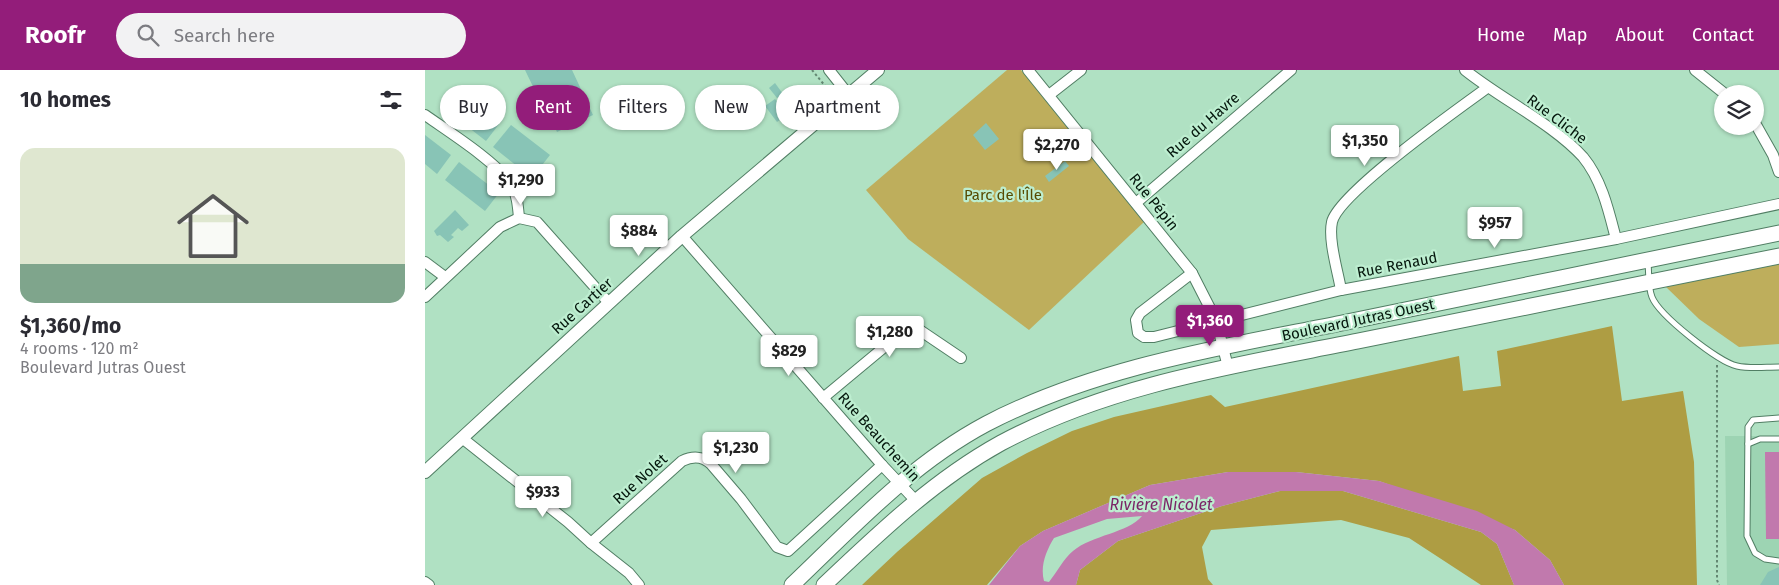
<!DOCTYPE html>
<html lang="en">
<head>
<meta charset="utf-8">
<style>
  :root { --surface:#fff; --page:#f2f2f3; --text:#2b2b33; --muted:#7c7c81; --accent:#931d7a }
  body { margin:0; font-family:"Fira Sans",sans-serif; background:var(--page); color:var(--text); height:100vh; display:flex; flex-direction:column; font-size:19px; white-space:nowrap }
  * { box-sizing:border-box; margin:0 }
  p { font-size:16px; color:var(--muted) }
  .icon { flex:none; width:28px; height:28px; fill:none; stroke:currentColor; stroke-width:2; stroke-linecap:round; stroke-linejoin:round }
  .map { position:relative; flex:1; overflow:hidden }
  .sheet { display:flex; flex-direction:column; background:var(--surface); width:425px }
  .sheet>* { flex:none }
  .top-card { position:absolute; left:15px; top:15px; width:475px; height:45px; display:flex; gap:10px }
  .buttons { position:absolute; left:1289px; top:15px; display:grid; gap:10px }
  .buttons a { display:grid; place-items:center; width:50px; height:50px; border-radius:50%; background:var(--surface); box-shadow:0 1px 4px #0004; font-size:25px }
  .price { position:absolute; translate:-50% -42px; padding:0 11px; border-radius:5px; background:#fff; color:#222; font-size:16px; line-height:32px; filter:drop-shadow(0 1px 2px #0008) }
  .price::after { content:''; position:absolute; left:50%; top:30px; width:15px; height:11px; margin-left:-8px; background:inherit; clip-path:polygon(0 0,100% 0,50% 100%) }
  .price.active { background:var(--accent); color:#fff }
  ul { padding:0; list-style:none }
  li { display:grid; align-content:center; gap:10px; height:265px; padding:0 20px }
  li span { display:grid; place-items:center; height:155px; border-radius:15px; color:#555 }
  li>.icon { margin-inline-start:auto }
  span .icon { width:90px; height:90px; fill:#fffc; stroke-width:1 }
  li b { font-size:21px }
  h2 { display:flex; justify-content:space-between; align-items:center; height:60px; padding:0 20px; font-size:21px }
  .chip { padding:0 18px; border-radius:22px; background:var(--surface); box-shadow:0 1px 4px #0004; font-size:18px; line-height:45px }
  .chip.active { background:var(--accent); color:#fff }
  header { display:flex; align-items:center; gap:30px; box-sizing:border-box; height:70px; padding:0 25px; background:var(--accent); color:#fff }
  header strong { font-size:24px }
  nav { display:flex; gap:28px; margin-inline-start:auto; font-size:18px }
  .search { width:350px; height:45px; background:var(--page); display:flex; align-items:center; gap:12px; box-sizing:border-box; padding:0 18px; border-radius:28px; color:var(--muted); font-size:19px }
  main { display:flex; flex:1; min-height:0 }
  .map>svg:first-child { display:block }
</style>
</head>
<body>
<header>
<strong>Roofr</strong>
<div class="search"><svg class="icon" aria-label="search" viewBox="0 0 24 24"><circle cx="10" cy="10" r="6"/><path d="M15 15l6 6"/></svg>Search here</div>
<nav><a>Home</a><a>Map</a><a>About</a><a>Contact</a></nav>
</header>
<main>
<section class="sheet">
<h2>10 homes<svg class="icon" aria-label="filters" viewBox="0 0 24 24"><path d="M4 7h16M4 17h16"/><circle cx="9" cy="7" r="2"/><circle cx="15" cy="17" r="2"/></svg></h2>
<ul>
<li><span style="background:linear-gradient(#dfe7d0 75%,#7fa58c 0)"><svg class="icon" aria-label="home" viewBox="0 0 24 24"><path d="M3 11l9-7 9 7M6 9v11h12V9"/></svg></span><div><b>$1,360/mo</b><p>4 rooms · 120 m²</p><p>Boulevard Jutras Ouest</p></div></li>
</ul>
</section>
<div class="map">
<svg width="1354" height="515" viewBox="0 0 1354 515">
  <rect width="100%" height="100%" fill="#b0e1c3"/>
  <polygon fill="#9dd4b3" points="1300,366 1354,366 1354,515 1302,515"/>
  <g fill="#beae5c">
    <polygon points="582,0 596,0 719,152 604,260 483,169 441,120"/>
    <polygon points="1354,194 1354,274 1314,277 1274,249 1241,217"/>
  </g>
  <g fill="#ae9d43">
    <polygon points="1187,256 1197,331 1258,321 1269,392 1272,515 1139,515 1125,490 1090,460 954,411 871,402 803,402 725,415 618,461 595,476 562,515 437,515 472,482 557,408 602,383 647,361 689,347 786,325 800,337 1034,286 1038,321 1076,316 1072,281"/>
    <polygon points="855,421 918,421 1056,462 1072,474 1089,515 1056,515 984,468 916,450 786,460 777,477 783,509 788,515 651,515 655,500 693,471 797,436"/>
  </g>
  <g fill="#c179ad" fill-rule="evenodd">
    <polygon points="1340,382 1354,382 1354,469 1341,469"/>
    <path d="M803,402H871L954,411L1052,441L1090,460L1125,490L1139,515H1089L1072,474L1056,462L918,421H855L797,436L693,471L655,500L651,515H564L595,476L618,461L725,415ZM717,446C703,463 667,465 648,481C639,488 632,502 624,512L619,511C615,496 621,481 629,468L682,449Z"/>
  </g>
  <g fill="#88c4b6">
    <polygon points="100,0 147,0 168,45 132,62 128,53 126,54"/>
    <polygon points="350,13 358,24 352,28 344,18"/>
    <polygon points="38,19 78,49 61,71 21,40"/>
    <polygon points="350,29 362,45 352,52 340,36"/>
    <polygon points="561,53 574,69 560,80 548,65"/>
    <polygon points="86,55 125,85 107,108 68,77"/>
    <polygon points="0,65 26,85 12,104 0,94"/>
    <polygon points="640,91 644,96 624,112 620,106"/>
    <polygon points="34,92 74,123 60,141 20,110"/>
    <polygon points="30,140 44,155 37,161 33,158 26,165 29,167 23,172 15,165 12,166 9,161"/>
    <polygon points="1354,497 1354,515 1335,515 1343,502"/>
  </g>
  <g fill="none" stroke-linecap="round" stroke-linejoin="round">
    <g stroke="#517e64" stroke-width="7">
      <g id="service">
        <path d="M1223,193C1224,203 1223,217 1227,227C1234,245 1293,292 1312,296C1325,299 1340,297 1354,297"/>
        <polyline points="1354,348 1328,350 1323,357 1322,466 1330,483 1340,489 1354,491"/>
        <polyline points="1323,374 1335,369 1354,369"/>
      </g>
    </g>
    <g stroke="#517e64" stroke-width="12">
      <g id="minor">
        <polyline points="404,0 423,24"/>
        <polyline points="603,0 767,203 791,250 803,297"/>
        <path d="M1040,0C1076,29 1128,54 1158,87C1177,110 1184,142 1191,169"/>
        <polyline points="1270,0 1300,24"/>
        <polyline points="624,25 656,0"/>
        <path d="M0,45C24,62 70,91 86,114C92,124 93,136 94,148"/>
        <polyline points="1330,53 1348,85 1354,102"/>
        <polyline points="711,133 866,0"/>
        <polyline points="257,166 457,395 490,430"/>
        <polyline points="0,192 20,207"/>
        <polyline points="767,203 715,243 711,250 713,263 719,267 729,267 916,220 1191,169 1354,134"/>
        <path d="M916,220C913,202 903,170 907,152C913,124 1033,39 1062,18"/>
        <polyline points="0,227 75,157 94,148 112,152 184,233"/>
        <polyline points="398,328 475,264 486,259 496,261 536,288"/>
        <polyline points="37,368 143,452 166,473 204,503 214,515"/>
        <path d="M166,473L257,391C267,386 278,386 286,394L316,429L352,477L363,481L457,395"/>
        <polyline points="0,512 4,515"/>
      </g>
    </g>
    <g stroke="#517e64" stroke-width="14">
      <polyline id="tertiary" points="0,402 257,166 453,0"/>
    </g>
    <g stroke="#517e64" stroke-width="17">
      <g id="secondary">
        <path d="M367,515C428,457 486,394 561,354C670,297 798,277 917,253C1063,223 1208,193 1354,163"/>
        <path d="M399,515C455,462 509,410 576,373C686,314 813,295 933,271C1073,243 1214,214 1354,186"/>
      </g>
    </g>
    <g stroke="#638772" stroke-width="2" stroke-dasharray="2.5 2.5" stroke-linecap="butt">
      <polyline points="387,0 406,23"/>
      <polyline points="1292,295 1292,510 1294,515"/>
    </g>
    <use href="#service" stroke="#fff" stroke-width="5"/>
    <use href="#minor" stroke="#fff" stroke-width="10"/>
    <use href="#tertiary" stroke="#fff" stroke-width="12"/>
    <use href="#secondary" stroke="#fff" stroke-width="15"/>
  </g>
  <g text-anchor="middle" stroke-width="4.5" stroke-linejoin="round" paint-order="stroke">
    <g font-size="15" fill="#04160c" stroke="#bdeed0">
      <text transform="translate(1132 49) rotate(37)" y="5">Rue Cliche</text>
      <text transform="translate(778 55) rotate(-41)" y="5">Rue du Havre</text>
      <text transform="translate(729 132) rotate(51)" y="5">Rue Pépin</text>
      <text transform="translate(972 195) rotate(-11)" y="5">Rue Renaud</text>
      <text transform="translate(157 236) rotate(-42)" y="5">Rue Cartier</text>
      <text transform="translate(933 250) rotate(-12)" y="5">Boulevard Jutras Ouest</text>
      <text transform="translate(454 367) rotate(48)" y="5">Rue Beauchemin</text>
      <text transform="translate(215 409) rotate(-42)" y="5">Rue Nolet</text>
    </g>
    <g font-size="15" fill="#574b01" stroke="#bdeed0">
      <text x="578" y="130">Parc de l'Île</text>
    </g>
    <g font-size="16" font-style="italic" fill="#7b2567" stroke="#bdeed0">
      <text x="736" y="440">Rivière Nicolet</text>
    </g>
  </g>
</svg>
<div class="buttons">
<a><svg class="icon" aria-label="layers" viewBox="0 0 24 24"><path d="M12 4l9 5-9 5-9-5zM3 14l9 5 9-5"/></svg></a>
</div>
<b class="price" style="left:940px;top:97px">$1,350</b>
<b class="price" style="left:632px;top:101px">$2,270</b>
<b class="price" style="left:96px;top:136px">$1,290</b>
<b class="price" style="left:1070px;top:179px">$957</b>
<b class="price" style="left:214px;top:187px">$884</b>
<b class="price active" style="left:785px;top:277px">$1,360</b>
<b class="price" style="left:465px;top:288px">$1,280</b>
<b class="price" style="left:364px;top:307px">$829</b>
<b class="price" style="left:311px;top:404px">$1,230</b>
<b class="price" style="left:118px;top:448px">$933</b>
<div class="top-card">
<a class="chip">Buy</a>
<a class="chip active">Rent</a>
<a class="chip">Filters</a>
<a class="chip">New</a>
<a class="chip">Apartment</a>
</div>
</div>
</main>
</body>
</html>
